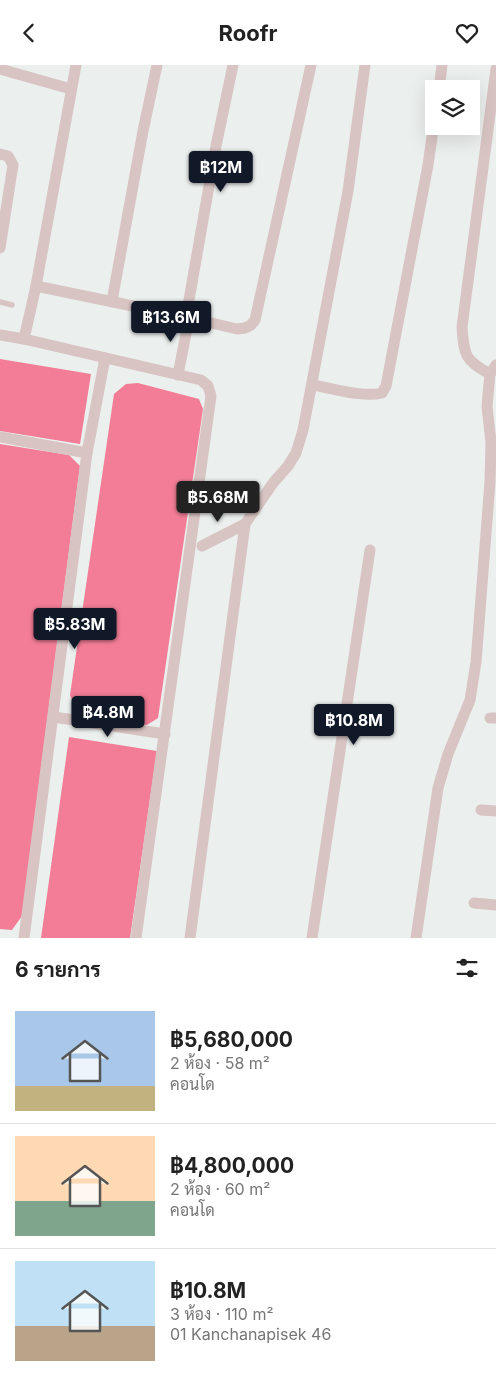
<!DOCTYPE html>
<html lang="th">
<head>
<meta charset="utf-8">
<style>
  :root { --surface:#fff; --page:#f6f6f6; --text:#222; --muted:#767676; --line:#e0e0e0; --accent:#111827 }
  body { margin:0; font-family:Inter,Sarabun,sans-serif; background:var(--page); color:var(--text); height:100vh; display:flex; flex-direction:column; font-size:19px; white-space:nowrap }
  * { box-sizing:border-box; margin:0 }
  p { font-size:16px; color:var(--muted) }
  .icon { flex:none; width:28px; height:28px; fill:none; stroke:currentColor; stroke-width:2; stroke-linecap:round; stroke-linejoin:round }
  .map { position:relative; height:873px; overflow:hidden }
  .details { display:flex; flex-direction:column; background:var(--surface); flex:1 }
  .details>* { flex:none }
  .controls { position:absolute; left:425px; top:15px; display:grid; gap:10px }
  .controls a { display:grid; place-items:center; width:55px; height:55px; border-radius:0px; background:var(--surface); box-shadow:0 5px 20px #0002; font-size:25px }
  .price { position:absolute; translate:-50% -42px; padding:0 11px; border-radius:5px; background:var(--accent); color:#fff; font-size:16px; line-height:32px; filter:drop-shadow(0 1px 2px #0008) }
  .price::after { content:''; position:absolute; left:50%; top:30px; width:15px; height:11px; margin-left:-8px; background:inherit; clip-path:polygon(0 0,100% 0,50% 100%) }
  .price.current { background:#222; color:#fff }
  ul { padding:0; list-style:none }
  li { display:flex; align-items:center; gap:15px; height:125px; padding:0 15px }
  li+li { border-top:1px solid var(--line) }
  li span { display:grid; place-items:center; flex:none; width:140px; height:100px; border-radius:0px; color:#555 }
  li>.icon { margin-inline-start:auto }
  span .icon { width:60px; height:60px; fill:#fffc; stroke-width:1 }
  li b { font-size:21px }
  h2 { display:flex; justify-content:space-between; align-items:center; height:60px; padding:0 15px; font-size:21px }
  header { display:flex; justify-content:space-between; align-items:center; height:65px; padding:0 15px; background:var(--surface); font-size:22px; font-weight:700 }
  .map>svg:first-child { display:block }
</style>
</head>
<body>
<header><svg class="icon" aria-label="back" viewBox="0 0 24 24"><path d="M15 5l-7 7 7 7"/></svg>Roofr<svg class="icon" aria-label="heart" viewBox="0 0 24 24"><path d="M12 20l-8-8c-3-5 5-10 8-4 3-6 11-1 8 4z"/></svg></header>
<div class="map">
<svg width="496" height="873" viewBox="0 0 496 873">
  <rect width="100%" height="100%" fill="#ebefed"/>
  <g fill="#f37d96">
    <polygon points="0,294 91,309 80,379 0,366"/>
    <polygon points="138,318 199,334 203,344 158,653 147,660 103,655 77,648 70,630 114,329 126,319"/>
    <polygon points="0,379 69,390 80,401 22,851 12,865 0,864"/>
    <polygon points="69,672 157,686 130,873 41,873"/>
  </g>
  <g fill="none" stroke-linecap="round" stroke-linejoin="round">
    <polyline stroke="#d8c4c3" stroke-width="5.5" points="0,237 12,240"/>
    <g stroke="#d8c4c3" stroke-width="11">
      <polyline points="76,0 36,221 24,274 201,315 208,321 211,331 136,873"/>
      <polyline points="0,4 71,24"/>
      <polyline points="439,24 442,0"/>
      <polyline points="0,89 8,91 13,100 0,183"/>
      <polyline points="36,221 186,252 237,264 245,263 251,260 255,255 311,0"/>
      <polyline points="112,236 143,66 157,0"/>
      <polyline points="186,252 216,81 233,0"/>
      <polyline points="0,270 24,274"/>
      <path d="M490,309C465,295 464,291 462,262L496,4"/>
      <polyline points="178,310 189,253"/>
      <path d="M312,320C333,323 362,333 382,328L386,321L428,100L434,58"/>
      <polyline points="0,372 87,388"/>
      <polyline points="202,481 245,459"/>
      <polyline points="54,652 165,669"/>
      <polyline points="490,653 496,653"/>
      <polyline points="481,745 496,746"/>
      <polyline points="474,838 496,840"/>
      <polyline points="24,873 87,388 105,293"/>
      <polyline points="190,873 245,459 273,418 288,401 296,388 303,365 348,126 365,0"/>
      <polyline points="312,873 370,485"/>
      <polyline points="416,873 438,723 448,689 470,635 476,597 490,417 491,377 487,342 488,330 490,309 496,300"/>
    </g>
  </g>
</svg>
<div class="controls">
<a><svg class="icon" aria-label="layers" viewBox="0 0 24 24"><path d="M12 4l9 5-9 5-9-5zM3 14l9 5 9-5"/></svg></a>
</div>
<b class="price" style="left:221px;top:128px">฿12M</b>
<b class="price" style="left:171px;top:278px">฿13.6M</b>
<b class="price current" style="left:218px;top:458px">฿5.68M</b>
<b class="price" style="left:75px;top:585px">฿5.83M</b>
<b class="price" style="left:108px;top:673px">฿4.8M</b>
<b class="price" style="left:354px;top:681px">฿10.8M</b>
</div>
<section class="details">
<h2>6 รายการ<svg class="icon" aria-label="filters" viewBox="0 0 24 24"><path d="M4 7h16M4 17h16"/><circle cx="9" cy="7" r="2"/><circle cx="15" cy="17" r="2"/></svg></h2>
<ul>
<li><span style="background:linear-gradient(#a9c7e8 75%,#c2b280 0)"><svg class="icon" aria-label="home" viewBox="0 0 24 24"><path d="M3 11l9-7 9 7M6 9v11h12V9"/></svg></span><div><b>฿5,680,000</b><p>2 ห้อง · 58 m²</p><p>คอนโด</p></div></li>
<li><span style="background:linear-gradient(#ffd9b3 65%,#7fa58c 0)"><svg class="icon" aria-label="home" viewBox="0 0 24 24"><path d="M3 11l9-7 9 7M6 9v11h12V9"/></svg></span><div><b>฿4,800,000</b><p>2 ห้อง · 60 m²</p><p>คอนโด</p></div></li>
<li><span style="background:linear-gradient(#bfe0f5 65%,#b9a48a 0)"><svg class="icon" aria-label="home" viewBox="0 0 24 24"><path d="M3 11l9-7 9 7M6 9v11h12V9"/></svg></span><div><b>฿10.8M</b><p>3 ห้อง · 110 m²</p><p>01 Kanchanapisek 46</p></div></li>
</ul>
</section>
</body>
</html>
